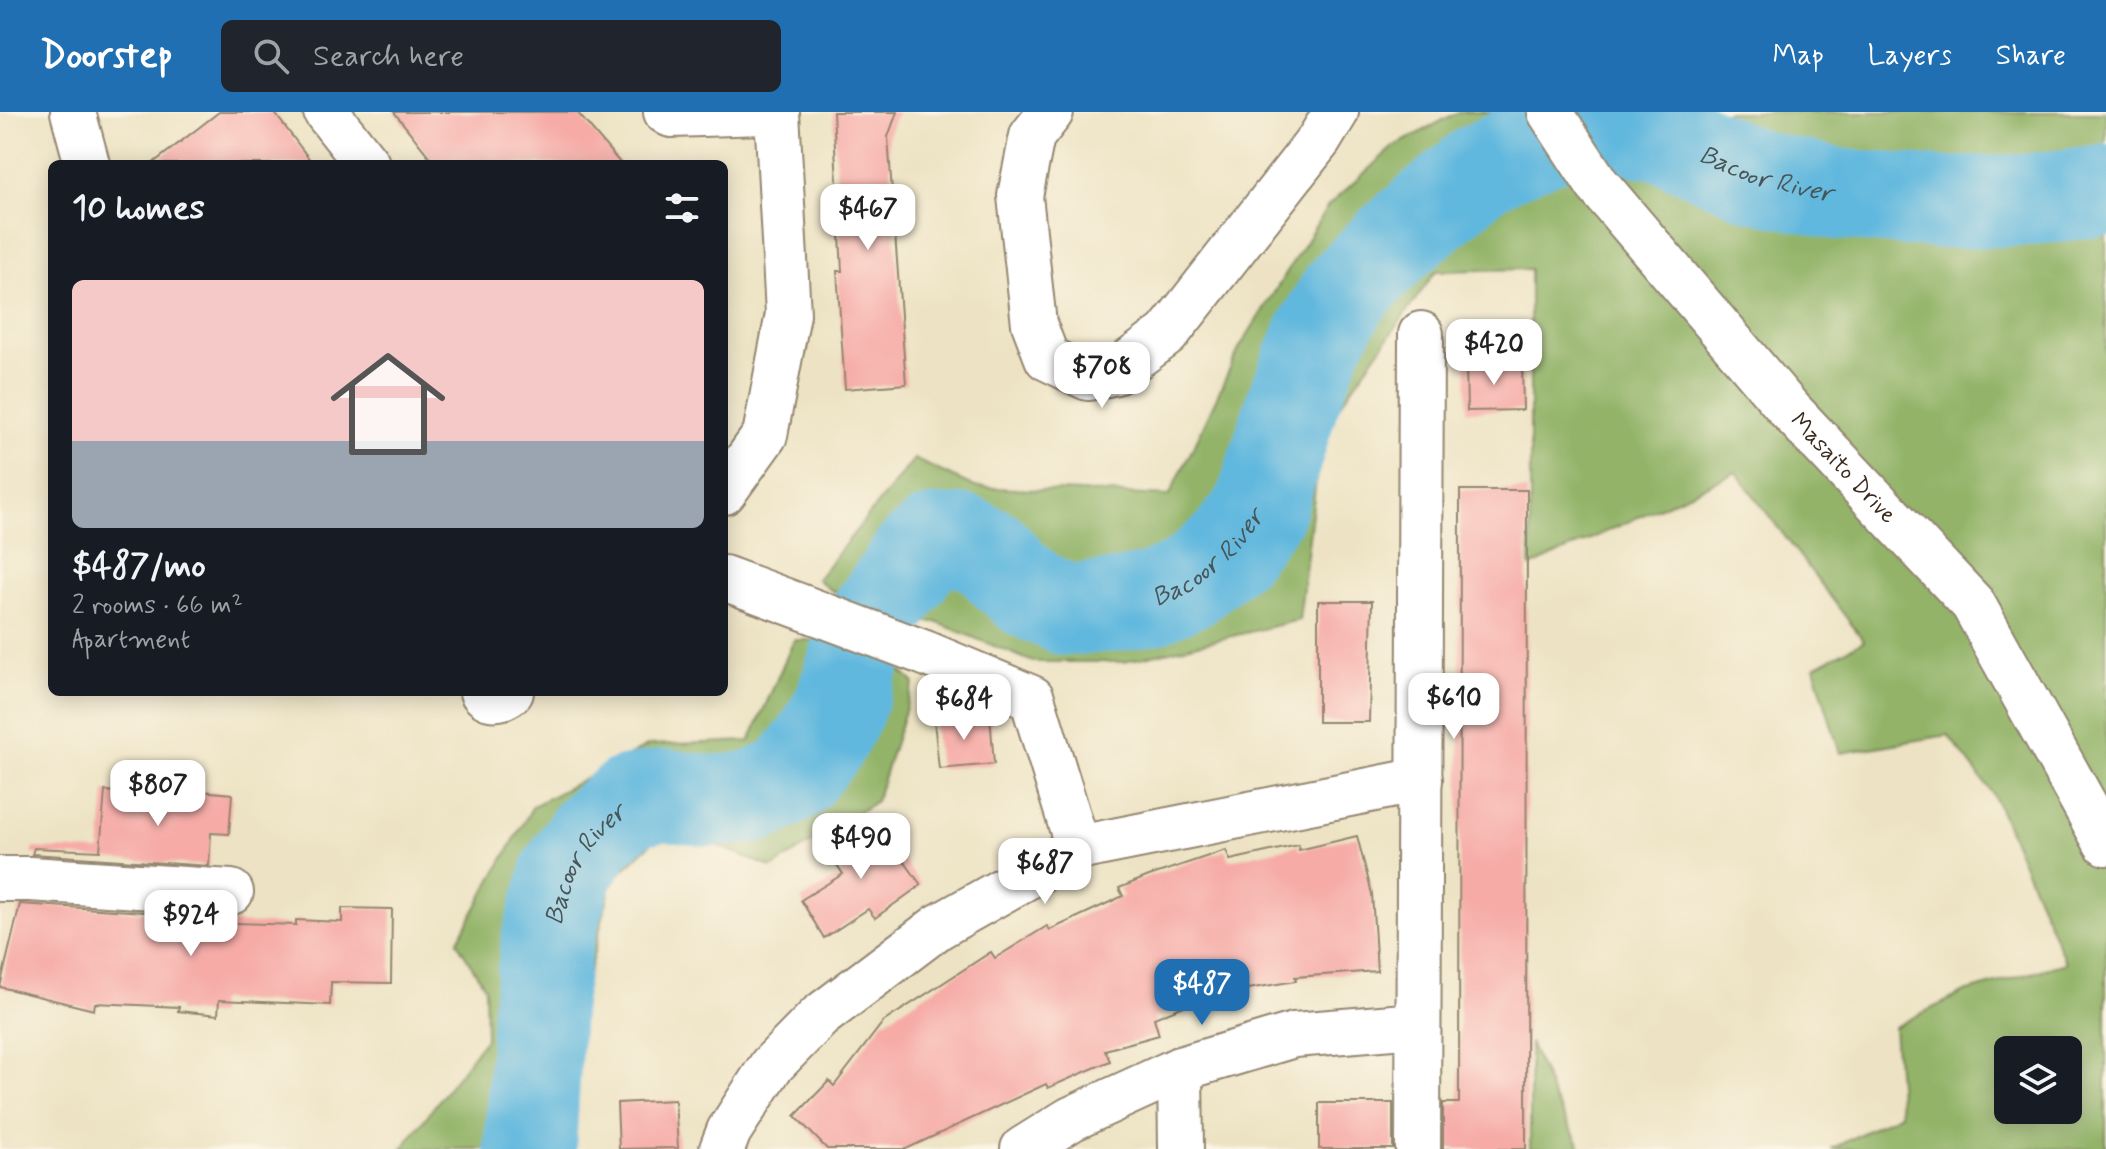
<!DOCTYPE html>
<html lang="en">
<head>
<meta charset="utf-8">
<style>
  :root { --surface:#171b24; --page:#20242c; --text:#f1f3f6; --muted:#9ea1a6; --line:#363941; --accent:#1f6fb2 }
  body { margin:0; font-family:Mynerve,sans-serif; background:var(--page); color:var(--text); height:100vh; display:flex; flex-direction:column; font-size:30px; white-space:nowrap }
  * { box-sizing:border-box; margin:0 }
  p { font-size:26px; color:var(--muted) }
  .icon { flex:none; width:44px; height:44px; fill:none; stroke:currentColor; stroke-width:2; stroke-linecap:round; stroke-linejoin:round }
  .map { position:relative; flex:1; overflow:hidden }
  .drawer { position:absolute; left:48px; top:48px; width:680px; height:536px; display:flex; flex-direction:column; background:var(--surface); border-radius:12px; box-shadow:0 4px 20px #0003 }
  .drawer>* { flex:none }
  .tools { position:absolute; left:1994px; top:924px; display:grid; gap:16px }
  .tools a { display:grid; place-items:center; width:88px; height:88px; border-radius:12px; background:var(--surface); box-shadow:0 4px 20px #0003; font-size:40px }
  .price { position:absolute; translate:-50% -68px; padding:0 18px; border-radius:16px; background:#fff; color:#222; font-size:26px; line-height:52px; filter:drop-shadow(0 2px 4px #0008) }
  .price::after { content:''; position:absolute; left:50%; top:48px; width:24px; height:18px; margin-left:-12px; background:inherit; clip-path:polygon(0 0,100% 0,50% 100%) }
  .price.on { background:var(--accent); color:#fff }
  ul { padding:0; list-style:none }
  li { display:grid; align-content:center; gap:16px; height:424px; padding:0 24px }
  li+li { border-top:2px solid var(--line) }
  li span { display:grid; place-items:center; height:248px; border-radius:12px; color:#555 }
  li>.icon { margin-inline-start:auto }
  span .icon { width:144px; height:144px; fill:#fffc; stroke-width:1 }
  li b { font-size:34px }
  h2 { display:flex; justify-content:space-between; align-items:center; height:96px; padding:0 24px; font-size:34px }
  header { display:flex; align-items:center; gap:48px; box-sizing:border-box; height:112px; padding:0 40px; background:var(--accent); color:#fff }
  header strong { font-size:38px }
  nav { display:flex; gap:44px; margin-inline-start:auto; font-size:28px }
  .search { width:560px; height:72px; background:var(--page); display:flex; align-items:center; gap:20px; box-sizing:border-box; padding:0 28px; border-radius:12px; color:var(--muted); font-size:30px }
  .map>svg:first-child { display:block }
</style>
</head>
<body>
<header>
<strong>Doorstep</strong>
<div class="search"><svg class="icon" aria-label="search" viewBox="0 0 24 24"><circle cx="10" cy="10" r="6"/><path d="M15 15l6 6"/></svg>Search here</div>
<nav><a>Map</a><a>Layers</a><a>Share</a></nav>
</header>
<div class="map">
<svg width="2106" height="1037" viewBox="0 0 2106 1037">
  <rect width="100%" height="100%" fill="#fcf5e5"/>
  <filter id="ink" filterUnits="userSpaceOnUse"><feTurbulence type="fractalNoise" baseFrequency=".0125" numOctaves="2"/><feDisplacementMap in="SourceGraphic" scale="16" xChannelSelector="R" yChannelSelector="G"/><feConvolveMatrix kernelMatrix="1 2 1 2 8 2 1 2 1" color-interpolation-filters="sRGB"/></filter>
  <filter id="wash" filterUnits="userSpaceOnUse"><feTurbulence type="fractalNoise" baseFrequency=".006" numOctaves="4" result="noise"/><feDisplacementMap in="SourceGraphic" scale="32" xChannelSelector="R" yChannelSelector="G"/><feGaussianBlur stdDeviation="1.8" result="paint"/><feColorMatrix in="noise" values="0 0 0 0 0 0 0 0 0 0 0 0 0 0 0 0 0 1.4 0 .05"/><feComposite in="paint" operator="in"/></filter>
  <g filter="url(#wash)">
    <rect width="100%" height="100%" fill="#ede3c4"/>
    <g fill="#92b367" stroke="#666e42" stroke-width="2" fill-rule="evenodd">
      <path d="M1458,0H2106V1037H1831L1900,1002L1894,915L1965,880L2066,851L1993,682L1948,623L1840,641L1814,555L1864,529L1736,360L1530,455V157L1436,159L1322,318L1299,508L1124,550H1033L936,510H921L830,478L817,467L914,347L975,375L1169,384L1195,332L1240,235L1328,94L1393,35ZM2008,938H2068V998H2008Z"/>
      <polygon points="794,528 811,528 902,560 914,571 876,689 772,756 669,714 612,769 571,931 573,1022 570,1037 402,1037 486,926 485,875 457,830 533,694 649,633 750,629"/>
      <polygon points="1530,931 1554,987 1582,1037 1530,1037"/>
    </g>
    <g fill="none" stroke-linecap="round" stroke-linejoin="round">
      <path stroke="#61b8de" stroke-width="92" id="s1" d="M530,1037L538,898L547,830L567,760L593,720L630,689L664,683L711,689L753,686L790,667L819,632L839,595L855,547L869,513L917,444L933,430L962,428L989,440L1009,462L1031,482L1067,498L1114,494L1151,487L1188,471L1230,436L1260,396L1293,289L1319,226L1346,179L1393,131L1481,56L1524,35L1586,11L1660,22L1756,64L1837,82L1943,91L2024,88L2106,78"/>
    </g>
    <g id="blocks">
      <g fill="#f6aba7">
        <polygon points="219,0 274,0 313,52 152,52"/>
        <polygon points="394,0 577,0 621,52 435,52"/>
        <polygon points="833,0 897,0 888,25 906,272 845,277 837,159 842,159"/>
        <polygon points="1522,251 1523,298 1467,299 1466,252"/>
        <polygon points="1460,378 1527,378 1526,1037 1443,1037 1443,991 1459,991"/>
        <polygon points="1318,489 1372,489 1369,610 1318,610"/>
        <polygon points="990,604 994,652 939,657 934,609"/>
        <polygon points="189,678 232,682 229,722 211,721 209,754 32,742 34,736 100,739 105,679 187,686"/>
        <polygon points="875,708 921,773 875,806 868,797 824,826 801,788 843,762 829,741"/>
        <polygon points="1357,724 1372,782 1377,859 1295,865 1296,869 1211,883 1154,906 1159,923 1105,938 1110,949 1048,976 1046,972 906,1037 827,1037 795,1004 829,969 834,974 883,910 991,840 995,846 1047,814 1050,818 1123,784 1119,776 1149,764 1226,738 1230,748 1298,733 1299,738"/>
        <polygon points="20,792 207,804 207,810 296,813 296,808 342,810 342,796 392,797 391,871 331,870 330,893 219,888 218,903 178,899 179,895 95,891 94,898 0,875"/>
        <polygon points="675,988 678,1036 619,1037 617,991"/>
        <rect x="1319" y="991" width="74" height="46"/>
      </g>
    </g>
  </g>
  <g filter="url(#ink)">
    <use href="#blocks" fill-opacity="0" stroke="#948671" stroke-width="2"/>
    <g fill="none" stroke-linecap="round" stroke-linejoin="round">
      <g stroke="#948671" stroke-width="48">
        <g id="minor">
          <polyline points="73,0 87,52"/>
          <polyline points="326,0 367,52"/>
          <polyline points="666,0 671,3 764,0"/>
          <polyline points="1051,0 1032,24 1020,84 1034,212 1047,246 1088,266 1116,260 1167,222 1319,28 1336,0"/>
          <path id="s2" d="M1550,0L1597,72L1788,296L1973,492L2106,731"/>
          <polyline points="724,380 765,323 788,202 777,0"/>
          <polyline points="724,466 925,541 1032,586 1078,736"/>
          <path d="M482,580C490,590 502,587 511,580"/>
          <polyline points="0,767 30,767 231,780"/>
          <polyline points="1180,957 1181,1037"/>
          <polyline points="722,1037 729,1019 771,954 820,904 938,815 1078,736 1420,668"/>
          <polyline points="1023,1037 1071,1007 1180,957 1294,923 1418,913"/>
          <polyline points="1418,1037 1421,222"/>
        </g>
      </g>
      <use href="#minor" stroke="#fff" stroke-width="44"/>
    </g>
  </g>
  <g text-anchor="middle" stroke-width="6" stroke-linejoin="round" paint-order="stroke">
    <g font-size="24" fill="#3b2a1e" stroke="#fcf5e5">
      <text dy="8" stroke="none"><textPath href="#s2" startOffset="462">Masaito Drive</textPath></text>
    </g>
    <g font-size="26" font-style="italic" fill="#465558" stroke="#fcf5e5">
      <text dy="9" stroke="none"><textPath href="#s1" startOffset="1930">Bacoor River</textPath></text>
      <text dy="9" stroke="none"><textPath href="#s1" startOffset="1136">Bacoor River</textPath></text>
      <text dy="9" stroke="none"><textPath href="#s1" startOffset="296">Bacoor River</textPath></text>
    </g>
  </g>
</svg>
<div class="tools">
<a><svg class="icon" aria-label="layers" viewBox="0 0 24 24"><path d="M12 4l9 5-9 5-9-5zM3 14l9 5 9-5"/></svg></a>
</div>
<b class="price" style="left:868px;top:140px">$467</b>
<b class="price" style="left:1494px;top:275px">$420</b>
<b class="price" style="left:1102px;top:298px">$708</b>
<b class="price" style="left:1454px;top:629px">$610</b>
<b class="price" style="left:964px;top:630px">$684</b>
<b class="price" style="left:158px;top:716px">$807</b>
<b class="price" style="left:861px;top:769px">$490</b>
<b class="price" style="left:1045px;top:794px">$687</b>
<b class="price" style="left:191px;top:846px">$924</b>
<b class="price on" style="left:1202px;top:915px">$487</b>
<section class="drawer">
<h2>10 homes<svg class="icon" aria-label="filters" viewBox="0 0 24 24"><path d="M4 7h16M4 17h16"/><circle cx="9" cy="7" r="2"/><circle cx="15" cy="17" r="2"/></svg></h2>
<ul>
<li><span style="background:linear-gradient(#f6c9c9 65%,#9aa5b1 0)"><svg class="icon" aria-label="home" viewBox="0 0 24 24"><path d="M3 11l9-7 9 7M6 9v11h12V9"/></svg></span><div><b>$487/mo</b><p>2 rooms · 66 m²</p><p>Apartment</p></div></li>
</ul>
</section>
</div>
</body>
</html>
